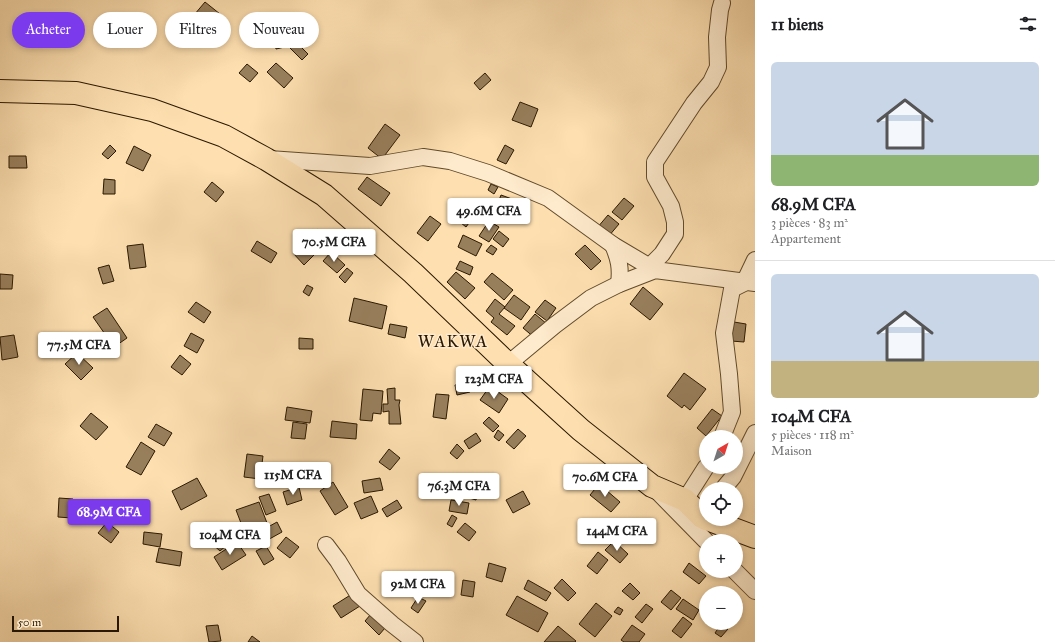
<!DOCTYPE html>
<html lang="fr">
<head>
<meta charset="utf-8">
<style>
  :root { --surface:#fff; --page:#f2f2f2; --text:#202124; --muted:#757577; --line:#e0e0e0; --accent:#7c3aed }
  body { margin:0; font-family:"IM FELL Great Primer",serif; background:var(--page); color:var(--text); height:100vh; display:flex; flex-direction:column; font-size:15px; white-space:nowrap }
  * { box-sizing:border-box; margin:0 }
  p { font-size:13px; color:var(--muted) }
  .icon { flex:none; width:22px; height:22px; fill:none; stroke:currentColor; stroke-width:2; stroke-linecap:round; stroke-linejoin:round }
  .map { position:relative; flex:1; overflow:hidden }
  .sheet { display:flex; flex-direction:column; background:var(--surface); width:300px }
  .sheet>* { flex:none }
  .top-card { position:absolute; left:12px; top:12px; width:380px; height:36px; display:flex; gap:8px }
  .needle { width:26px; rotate:39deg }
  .fabs { position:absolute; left:699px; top:430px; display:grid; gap:8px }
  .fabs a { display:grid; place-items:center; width:44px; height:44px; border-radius:50%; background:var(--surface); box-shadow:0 2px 6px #0003; font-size:20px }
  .scale { position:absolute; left:12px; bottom:10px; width:107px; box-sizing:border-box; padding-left:4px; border:2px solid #2b1800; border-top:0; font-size:11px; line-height:14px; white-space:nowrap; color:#2b1800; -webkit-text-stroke:3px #feeacc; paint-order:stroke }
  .price { position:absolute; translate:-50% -34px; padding:0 9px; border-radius:4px; background:#fff; color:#222; font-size:13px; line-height:26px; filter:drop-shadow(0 1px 2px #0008) }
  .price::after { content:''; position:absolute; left:50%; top:24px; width:12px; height:9px; margin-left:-6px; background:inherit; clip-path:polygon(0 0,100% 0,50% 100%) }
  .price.on { background:var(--accent); color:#fff }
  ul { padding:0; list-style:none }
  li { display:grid; align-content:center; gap:8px; height:212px; padding:0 16px }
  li+li { border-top:1px solid var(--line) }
  li span { display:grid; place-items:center; height:124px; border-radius:6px; color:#555 }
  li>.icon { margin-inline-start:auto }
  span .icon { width:72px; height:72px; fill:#fffc; stroke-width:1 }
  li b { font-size:17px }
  h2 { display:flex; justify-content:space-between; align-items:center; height:48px; padding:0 16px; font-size:17px }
  .pill { padding:0 14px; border-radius:18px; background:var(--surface); box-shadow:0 2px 6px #0003; font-size:14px; line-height:36px }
  .pill.on { background:var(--accent); color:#fff }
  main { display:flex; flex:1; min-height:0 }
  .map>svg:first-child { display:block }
</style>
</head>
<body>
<main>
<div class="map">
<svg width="755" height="642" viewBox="0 0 755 642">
  <rect width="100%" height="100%" fill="#fddfb0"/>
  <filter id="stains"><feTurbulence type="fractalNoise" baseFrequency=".005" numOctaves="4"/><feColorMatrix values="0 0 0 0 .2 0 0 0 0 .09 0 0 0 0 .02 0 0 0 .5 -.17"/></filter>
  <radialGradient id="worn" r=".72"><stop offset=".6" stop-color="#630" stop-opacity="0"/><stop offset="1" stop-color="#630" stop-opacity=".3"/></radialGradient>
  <g fill="#987f5c" stroke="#2b1800">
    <polygon points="205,2 225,18 209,37 189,21"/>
    <polygon points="286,21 289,46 276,49 271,24"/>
    <polygon points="295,41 308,54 302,60 289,47"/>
    <polygon points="276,63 293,78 284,88 267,72"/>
    <polygon points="247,64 258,73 250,82 239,73"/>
    <polygon points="485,73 491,80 480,90 474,83"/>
    <polygon points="520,102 538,109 531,127 512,120"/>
    <polygon points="385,124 400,135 382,159 368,148"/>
    <polygon points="110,145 116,151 108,159 102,154"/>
    <polygon points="505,145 514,150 506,164 497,160"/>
    <polygon points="134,146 151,155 143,171 126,163"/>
    <polygon points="9,156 26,156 27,168 9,168"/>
    <polygon points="367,177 390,193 381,206 358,189"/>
    <polygon points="104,179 115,180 115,194 103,194"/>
    <polygon points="212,182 224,192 216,202 204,192"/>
    <polygon points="491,184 498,187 494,194 488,190"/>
    <polygon points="501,195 512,199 507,213 496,208"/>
    <polygon points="624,198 634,206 622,220 612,212"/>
    <polygon points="469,200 480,208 466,227 455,218"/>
    <polygon points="608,215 619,224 608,237 597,228"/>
    <polygon points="430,216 441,224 428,241 417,233"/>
    <polygon points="489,221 499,227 489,242 479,236"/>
    <polygon points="317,229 329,240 304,265 293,253"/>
    <polygon points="499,231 509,239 503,247 493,239"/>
    <polygon points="463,235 482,244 476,256 458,247"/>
    <polygon points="257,241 277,253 271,263 251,251"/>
    <polygon points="143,244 146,267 130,269 127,246"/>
    <polygon points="491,245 497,249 493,255 486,251"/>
    <polygon points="585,245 601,261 591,270 575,254"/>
    <polygon points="331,252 345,265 337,273 323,261"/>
    <polygon points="460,261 473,267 470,275 456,269"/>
    <polygon points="109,265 114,281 103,284 98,268"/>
    <polygon points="347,268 353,273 345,283 339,277"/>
    <polygon points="456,272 475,288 465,299 447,282"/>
    <polygon points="492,273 513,290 504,300 484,282"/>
    <polygon points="0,274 13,275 12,289 0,289"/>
    <polygon points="307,285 313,288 309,296 303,292"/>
    <polygon points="643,287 663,304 650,320 630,304"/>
    <polygon points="514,295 530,307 521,320 504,308"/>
    <polygon points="354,298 387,306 382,329 349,321"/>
    <polygon points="495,299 505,307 499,314 515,326 507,335 491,322 494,318 486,311"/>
    <polygon points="545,300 556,308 547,321 535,312"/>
    <polygon points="196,302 211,312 204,323 188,312"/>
    <polygon points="107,308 127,338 114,347 93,317"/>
    <polygon points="535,314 547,324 535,338 523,328"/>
    <polygon points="734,322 746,324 744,342 731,341"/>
    <polygon points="390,324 407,327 405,338 388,334"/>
    <polygon points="191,333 204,340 197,353 184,346"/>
    <polygon points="14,335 18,357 2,360 0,337"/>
    <polygon points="299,338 313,339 313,349 299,349"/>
    <polygon points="77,353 93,368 81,380 65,364"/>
    <polygon points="180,355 191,364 182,375 171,367"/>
    <polygon points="684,373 706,389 690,410 684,405 682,408 667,396"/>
    <polygon points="468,382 470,392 457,395 455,385"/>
    <polygon points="490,386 508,399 499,413 480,400"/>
    <polygon points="395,388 395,400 400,400 399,405 401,424 389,424 389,411 383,412 383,404 388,404 387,389"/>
    <polygon points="363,389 383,391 381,414 373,413 372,421 360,420"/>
    <polygon points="436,394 449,395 446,419 433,417"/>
    <polygon points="287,407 312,411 310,423 285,420"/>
    <polygon points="712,409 722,416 706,436 697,428"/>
    <polygon points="91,413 108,427 96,440 80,426"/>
    <polygon points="489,417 499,426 493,432 483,423"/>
    <polygon points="332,421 357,424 356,439 330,437"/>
    <polygon points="293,422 307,424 305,439 291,438"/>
    <polygon points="156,424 172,433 164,446 148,437"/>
    <polygon points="518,429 526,436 514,449 506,442"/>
    <polygon points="498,430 504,435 499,441 494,437"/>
    <polygon points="476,433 481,441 469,449 464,441"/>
    <polygon points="141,442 155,451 141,475 126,467"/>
    <polygon points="457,444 464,451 457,459 450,453"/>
    <polygon points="389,449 400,458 390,470 379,462"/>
    <polygon points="247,454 263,456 260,479 244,477"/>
    <polygon points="197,478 207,496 181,510 172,491"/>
    <polygon points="380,478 383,490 364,493 362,481"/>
    <polygon points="333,482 348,507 335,515 320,491"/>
    <polygon points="448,482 458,487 454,494 444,489"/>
    <polygon points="462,483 479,488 476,500 459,495"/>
    <polygon points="599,484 620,502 611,512 590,495"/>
    <polygon points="299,487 302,500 287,505 283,492"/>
    <polygon points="523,491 530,504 513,513 506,500"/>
    <polygon points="269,494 276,511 266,515 259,497"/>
    <polygon points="371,496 378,512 361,519 354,503"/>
    <polygon points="59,498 73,499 72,518 58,517"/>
    <polygon points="397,500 402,508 387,517 382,509"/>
    <polygon points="451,500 469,503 467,514 449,511"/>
    <polygon points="259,502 267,523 244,531 236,510"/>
    <polygon points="452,515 457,518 452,527 447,524"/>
    <polygon points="107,522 119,532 111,543 98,533"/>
    <polygon points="277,522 282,532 264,542 259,532"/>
    <polygon points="227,523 241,533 220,551 210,542"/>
    <polygon points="465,523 476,532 469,541 457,532"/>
    <polygon points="144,532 162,534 160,547 143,544"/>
    <polygon points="286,537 299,547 290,558 277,548"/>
    <polygon points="614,541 628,554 620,563 605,550"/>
    <polygon points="237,542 246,555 222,570 214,557"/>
    <polygon points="266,546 274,559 264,565 256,551"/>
    <polygon points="159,548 182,552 180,566 156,562"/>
    <polygon points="598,552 608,560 597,574 587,566"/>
    <polygon points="489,563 506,568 502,582 486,577"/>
    <polygon points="689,563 706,576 699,584 683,572"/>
    <polygon points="562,579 576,593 568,601 554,588"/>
    <polygon points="463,580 475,582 473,597 461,595"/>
    <polygon points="528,580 551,593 546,601 524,589"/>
    <polygon points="630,583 640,593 633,600 622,591"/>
    <polygon points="671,590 681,598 671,610 661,602"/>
    <polygon points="352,594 360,606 341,618 333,606"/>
    <polygon points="517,596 548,613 538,632 506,615"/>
    <polygon points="418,597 426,601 418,613 411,608"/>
    <polygon points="683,599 699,610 693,620 676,609"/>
    <polygon points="596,603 612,616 595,637 579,624"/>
    <polygon points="646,604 653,609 642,623 635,617"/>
    <polygon points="618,607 623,610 620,615 614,612"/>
    <polygon points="371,614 385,628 379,635 365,621"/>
    <polygon points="683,617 692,624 681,638 672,631"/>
    <polygon points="721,624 728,629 721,637 715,633"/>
    <polygon points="218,625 221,641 209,642 206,626"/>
    <polygon points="632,625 645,634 639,642 624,642 621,640"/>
    <polygon points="558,626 576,641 575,642 544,642"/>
    <polygon points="252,636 260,642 248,642"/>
  </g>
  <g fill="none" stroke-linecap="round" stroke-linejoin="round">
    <g stroke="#604a2c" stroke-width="18">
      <g id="minor">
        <polyline points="269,159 370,166 423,157 450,161 488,173 548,198 613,245 655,270"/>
        <path d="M613,245C619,259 621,268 619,284"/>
        <polyline points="649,267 662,254 675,234 675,222 671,206 655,177 655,162 694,103 711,82 718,67 717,37 720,10 722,3"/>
        <polyline points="508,364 555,325 591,298 619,284 655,270 755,283"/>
        <polyline points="722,437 732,412 729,374 724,333 732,289 744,283 755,260"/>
        <polyline points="723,489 733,477 755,433"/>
        <polyline points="656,490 706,541"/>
        <polyline points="685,500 706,467"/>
        <polyline points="326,545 338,561 358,594 392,624 415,642"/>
        <polyline points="735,571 755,591"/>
      </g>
    </g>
    <g stroke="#2b1800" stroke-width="24">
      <g id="trunk">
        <polyline points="0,91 76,93 152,110 224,136 266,159 324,195 413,273 508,364 581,430 652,486 685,500 702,517 706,519"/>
        <polyline points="707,519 755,537"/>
      </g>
    </g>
    <use href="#minor" stroke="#feeacc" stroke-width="16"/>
    <use href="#trunk" stroke="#fddfb0" stroke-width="22"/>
  </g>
  <g text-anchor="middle" stroke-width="3" stroke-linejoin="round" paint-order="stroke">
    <g font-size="17" letter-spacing="1" fill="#2b1800" stroke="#feeacc">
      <text x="453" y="347">WAKWA</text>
    </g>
  </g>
  <rect width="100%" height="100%" filter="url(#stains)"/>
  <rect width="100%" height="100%" fill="url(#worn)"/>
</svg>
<div class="fabs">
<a><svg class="needle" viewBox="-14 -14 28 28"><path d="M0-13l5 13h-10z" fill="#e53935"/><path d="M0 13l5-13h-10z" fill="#757577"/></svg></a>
<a><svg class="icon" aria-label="locate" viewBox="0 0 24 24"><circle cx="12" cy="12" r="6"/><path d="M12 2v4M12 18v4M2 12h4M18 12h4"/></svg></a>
<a>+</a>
<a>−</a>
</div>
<div class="scale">50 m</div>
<b class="price" style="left:489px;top:232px">49.6M CFA</b>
<b class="price" style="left:334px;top:263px">70.5M CFA</b>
<b class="price" style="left:79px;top:366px">77.5M CFA</b>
<b class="price" style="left:494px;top:400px">123M CFA</b>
<b class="price" style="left:293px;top:496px">115M CFA</b>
<b class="price" style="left:605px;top:498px">70.6M CFA</b>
<b class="price" style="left:459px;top:507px">76.3M CFA</b>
<b class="price on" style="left:109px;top:533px">68.9M CFA</b>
<b class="price" style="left:617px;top:552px">144M CFA</b>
<b class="price" style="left:230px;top:556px">104M CFA</b>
<b class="price" style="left:418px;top:605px">92M CFA</b>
<div class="top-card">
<a class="pill on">Acheter</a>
<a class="pill">Louer</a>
<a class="pill">Filtres</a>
<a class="pill">Nouveau</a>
</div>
</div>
<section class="sheet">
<h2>11 biens<svg class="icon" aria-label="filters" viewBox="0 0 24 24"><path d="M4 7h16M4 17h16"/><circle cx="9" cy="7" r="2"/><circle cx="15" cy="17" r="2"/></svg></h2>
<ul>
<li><span style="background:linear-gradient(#c9d6e8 75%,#8fb573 0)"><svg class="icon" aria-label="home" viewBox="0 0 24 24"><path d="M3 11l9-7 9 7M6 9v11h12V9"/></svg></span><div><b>68.9M CFA</b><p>3 pièces · 83 m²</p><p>Appartement</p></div></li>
<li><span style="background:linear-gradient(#c9d6e8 70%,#c2b280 0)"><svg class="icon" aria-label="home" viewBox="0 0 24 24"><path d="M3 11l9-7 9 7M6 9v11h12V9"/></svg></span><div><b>104M CFA</b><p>5 pièces · 118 m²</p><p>Maison</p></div></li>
</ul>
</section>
</main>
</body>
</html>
